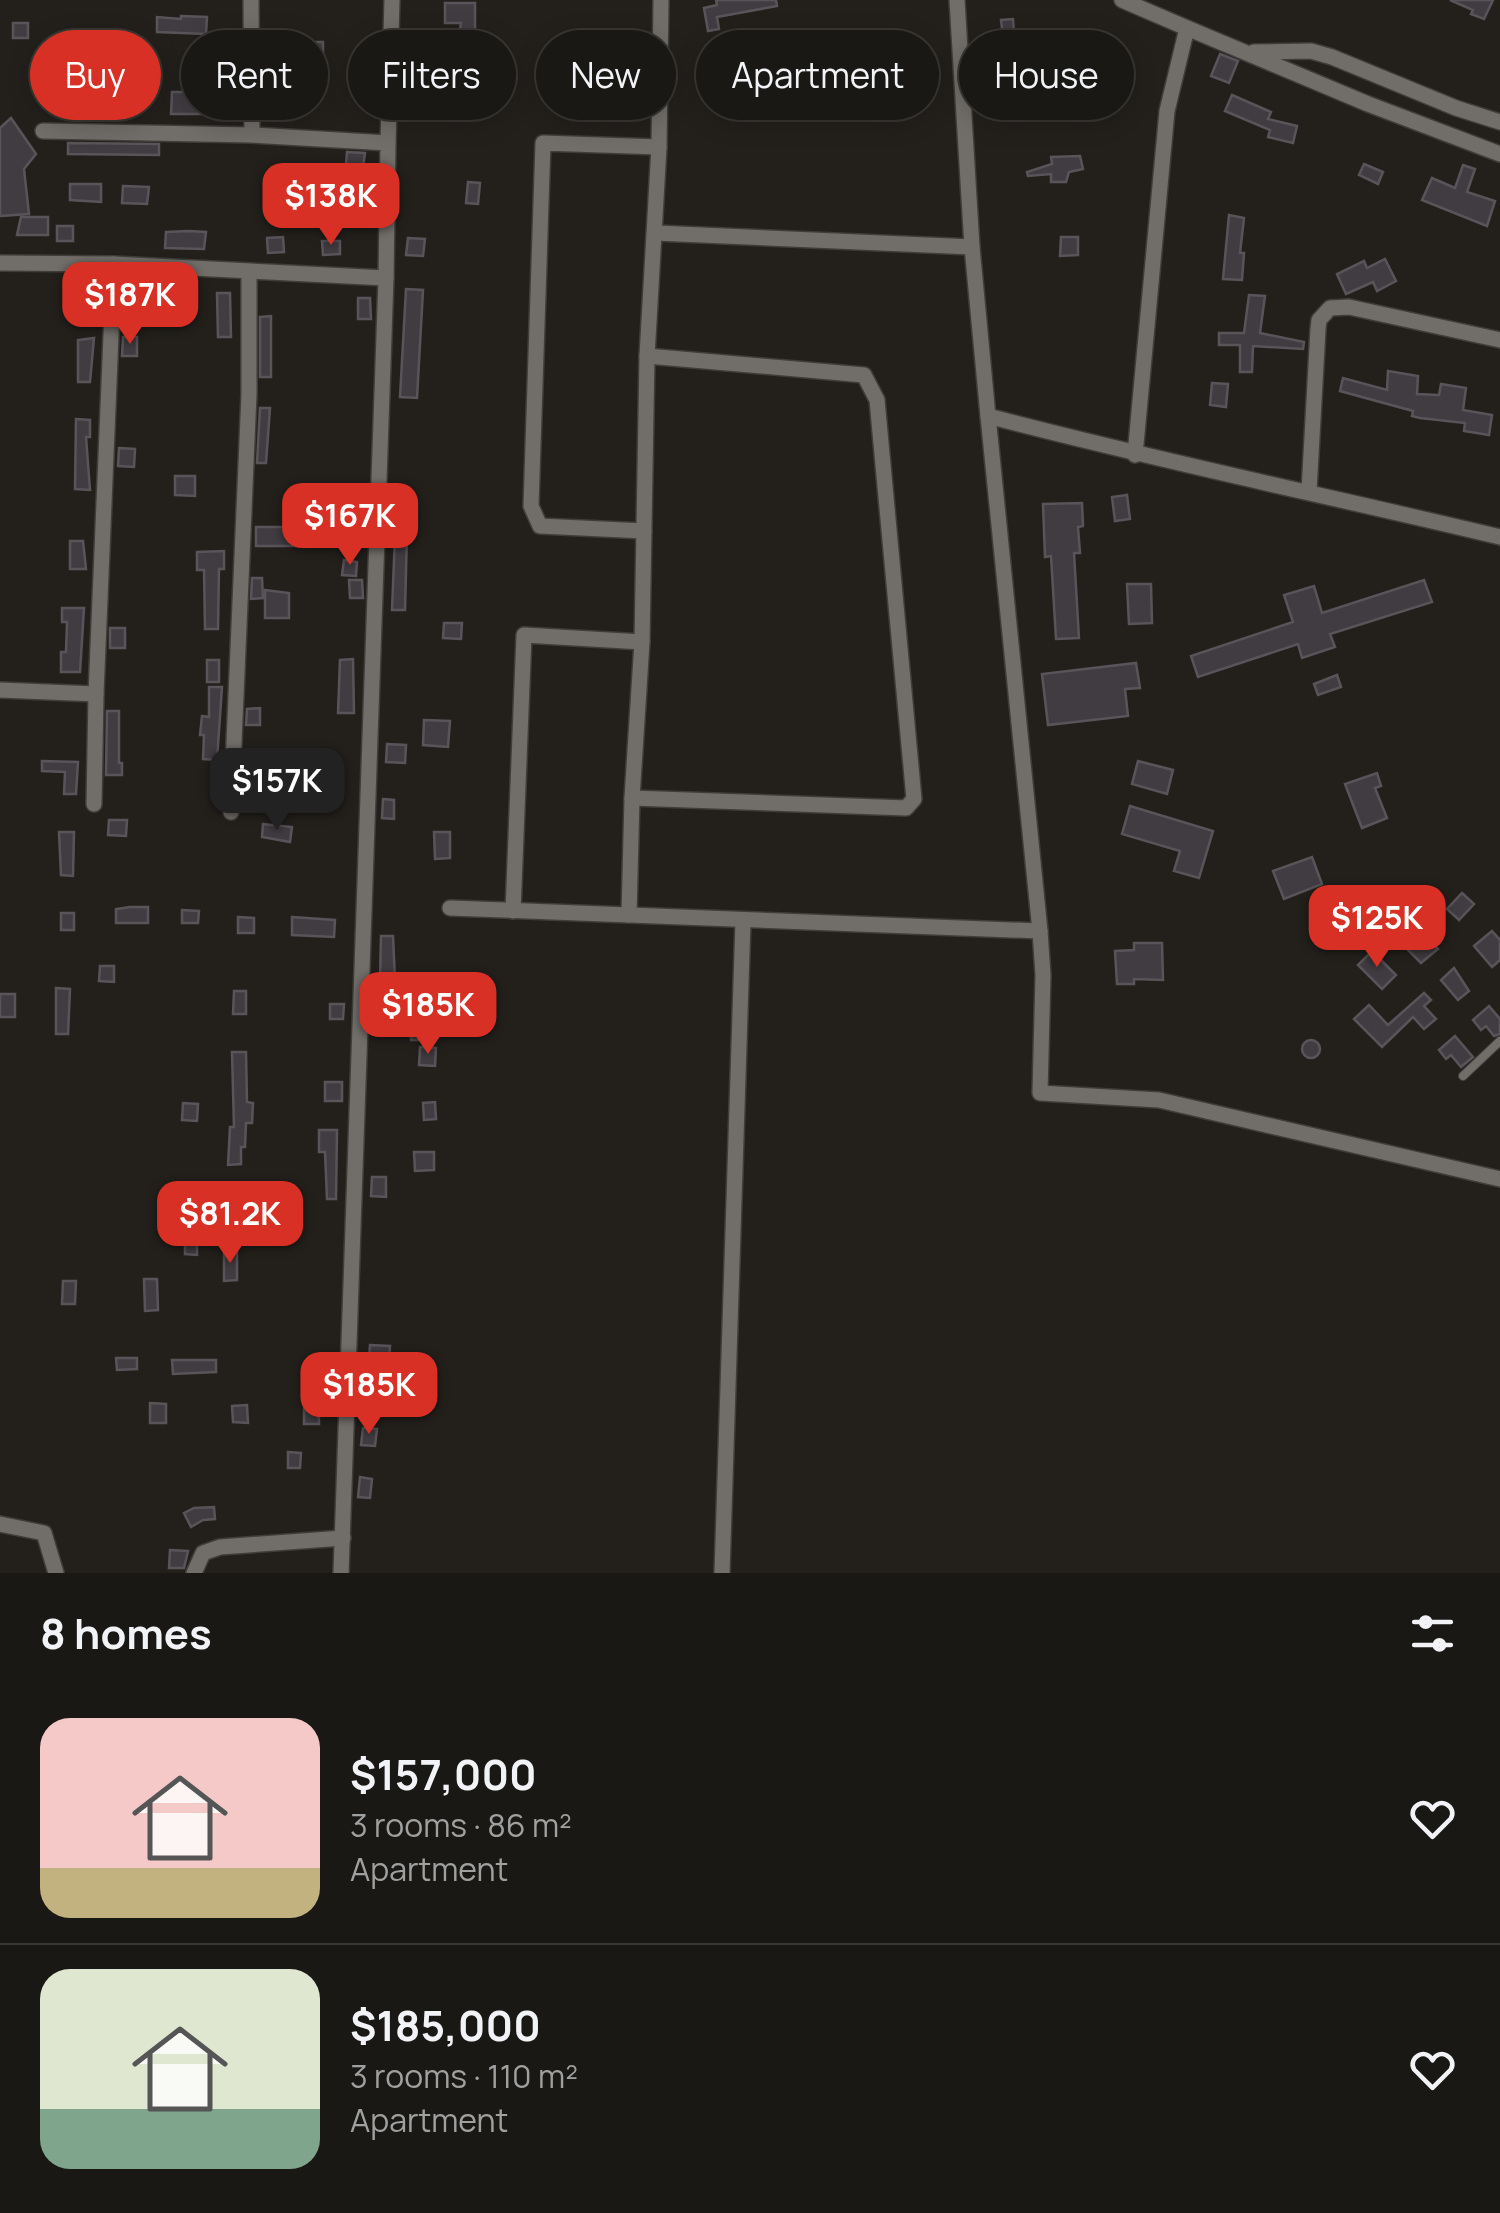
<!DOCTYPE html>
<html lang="en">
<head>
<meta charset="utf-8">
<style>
  :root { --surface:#1a1815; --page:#23211e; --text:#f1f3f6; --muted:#9fa0a0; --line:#383734; --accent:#d93025 }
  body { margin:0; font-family:Manrope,sans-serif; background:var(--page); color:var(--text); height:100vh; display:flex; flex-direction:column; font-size:38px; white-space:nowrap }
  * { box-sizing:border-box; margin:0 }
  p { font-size:32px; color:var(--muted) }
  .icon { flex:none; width:55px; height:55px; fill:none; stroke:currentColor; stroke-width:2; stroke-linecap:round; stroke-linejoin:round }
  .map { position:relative; height:1573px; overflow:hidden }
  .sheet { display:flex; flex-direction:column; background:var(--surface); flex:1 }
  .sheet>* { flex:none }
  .hud { position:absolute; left:30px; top:30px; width:1440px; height:90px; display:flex; gap:20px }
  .price { position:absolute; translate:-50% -85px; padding:0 22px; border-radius:20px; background:var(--accent); color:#fff; font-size:32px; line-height:65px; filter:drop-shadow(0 2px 5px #0008) }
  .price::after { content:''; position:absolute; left:50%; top:60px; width:30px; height:22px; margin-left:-15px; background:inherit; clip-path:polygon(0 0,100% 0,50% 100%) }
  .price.active { background:#222; color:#fff }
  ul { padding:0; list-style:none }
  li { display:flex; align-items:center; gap:30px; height:250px; padding:0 40px }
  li+li { border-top:2px solid var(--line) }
  li span { display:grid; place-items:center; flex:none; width:280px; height:200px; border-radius:30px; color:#555 }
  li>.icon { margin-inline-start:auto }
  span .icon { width:120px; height:120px; fill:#fffc; stroke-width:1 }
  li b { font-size:42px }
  h2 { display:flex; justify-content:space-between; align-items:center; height:120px; padding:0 40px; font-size:42px }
  .tag { padding:0 35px; border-radius:45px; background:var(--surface); box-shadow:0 5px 25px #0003,0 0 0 2px var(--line); font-size:35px; line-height:90px }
  .tag.active { background:var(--accent); color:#fff }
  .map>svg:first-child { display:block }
</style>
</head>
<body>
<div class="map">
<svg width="1500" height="1573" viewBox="0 0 1500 1573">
  <rect width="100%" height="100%" fill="#23201c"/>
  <g fill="#403c41" stroke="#585459" stroke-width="2.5">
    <polygon points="716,0 776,0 777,6 717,17 719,29 708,31 704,8 717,5"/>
    <polygon points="1450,0 1493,0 1484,19 1471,14 1473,10"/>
    <polygon points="445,3 475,3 475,31 460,30 461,23 445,23"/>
    <polygon points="181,16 207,17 206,34 157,32 157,17 181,19"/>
    <polygon points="1013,19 1014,32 1023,31 1024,43 1004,46 1001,20"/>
    <rect x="13" y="23" width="15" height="15"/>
    <polygon points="1063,32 1064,50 1089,49 1093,102 1058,103 1056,60 1046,61 1046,46 1039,46 1039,33"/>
    <polygon points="311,42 323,42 323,65 311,64"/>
    <polygon points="1002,46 1004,63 991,64 989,48"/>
    <polygon points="36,54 61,54 62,67 37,67"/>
    <polygon points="1220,54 1238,61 1229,83 1211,76"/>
    <polygon points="172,92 204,92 203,114 171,114"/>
    <polygon points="1232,95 1271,112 1268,119 1297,126 1293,143 1268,137 1270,130 1225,111"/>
    <polygon points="11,118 36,154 24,169 29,214 0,216 0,128"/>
    <polygon points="68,143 159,144 159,155 68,154"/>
    <polygon points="347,152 365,153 363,167 346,165"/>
    <polygon points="1080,156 1083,169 1069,172 1066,182 1051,182 1051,174 1028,176 1027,172 1052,164 1051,157"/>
    <polygon points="1364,164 1383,172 1378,184 1359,175"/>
    <polygon points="1463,165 1475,169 1467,192 1495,201 1487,226 1422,200 1432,178 1455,188"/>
    <polygon points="468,182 480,183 478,204 466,203"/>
    <polygon points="70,184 101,184 101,202 70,200"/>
    <polygon points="123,186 149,187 147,204 122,203"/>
    <polygon points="1229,215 1244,218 1240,253 1244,253 1242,280 1223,279"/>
    <polygon points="21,217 48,217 48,235 17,235"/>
    <rect x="57" y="226" width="16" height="15"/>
    <polygon points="189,231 206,232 204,249 165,248 166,232"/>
    <polygon points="283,237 284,252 268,253 267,238"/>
    <polygon points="1061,237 1078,237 1078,255 1060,256"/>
    <polygon points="408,238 425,239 423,256 406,255"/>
    <polygon points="322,241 340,241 340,254 323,255"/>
    <polygon points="1385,259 1396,281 1377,291 1373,282 1346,294 1337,274 1364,261 1367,268"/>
    <rect x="81" y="284" width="14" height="37"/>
    <polygon points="406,289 423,290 417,398 400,397"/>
    <polygon points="124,290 140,290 139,308 123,308"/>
    <polygon points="217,293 230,293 231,337 218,337"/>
    <polygon points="1249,295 1265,296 1260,333 1304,342 1303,349 1253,346 1252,372 1240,372 1240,345 1219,345 1219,333 1244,333"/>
    <polygon points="358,298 370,298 371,319 358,319"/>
    <polygon points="271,316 271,377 260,377 260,317"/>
    <polygon points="123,337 137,337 137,356 122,356"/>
    <polygon points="94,338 90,382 78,382 78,340"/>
    <polygon points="1388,371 1418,376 1417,394 1439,395 1441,384 1466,388 1463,410 1492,415 1489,435 1464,431 1465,423 1420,418 1412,416 1413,411 1340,391 1343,378 1387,390"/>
    <polygon points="1212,383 1228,384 1226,407 1210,405"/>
    <polygon points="260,408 270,408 266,463 257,463"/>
    <polygon points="76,419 90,420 90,437 86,437 90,490 75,489"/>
    <polygon points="119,448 135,449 134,467 118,466"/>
    <polygon points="175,476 195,476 195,496 175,495"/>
    <polygon points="1127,495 1130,519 1115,521 1112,497"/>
    <polygon points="1082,503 1083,526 1078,527 1080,553 1074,553 1079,638 1056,639 1051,556 1045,557 1043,504"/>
    <polygon points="396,512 412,514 407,532 405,610 392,610"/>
    <rect x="256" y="527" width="40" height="19"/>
    <polygon points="70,541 83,541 86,569 70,569"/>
    <polygon points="224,551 224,569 219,569 218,629 205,629 204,570 197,570 197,552"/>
    <polygon points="344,560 357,562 356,576 342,575"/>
    <polygon points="252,578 262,578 263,598 251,599"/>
    <polygon points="349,580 362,580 363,598 350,598"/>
    <polygon points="1424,580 1432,602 1330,634 1335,647 1302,658 1298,644 1198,677 1191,656 1293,622 1284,595 1314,586 1322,613"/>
    <polygon points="1127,584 1151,584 1152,623 1129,624"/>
    <polygon points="265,590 289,593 289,618 265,618"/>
    <polygon points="62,608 84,608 80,672 61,672 61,652 66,652 67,622 62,622"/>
    <polygon points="444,623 462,623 461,639 443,638"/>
    <rect x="110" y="628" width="15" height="20"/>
    <polygon points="353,659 354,713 338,713 340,660"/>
    <rect x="207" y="660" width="12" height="22"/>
    <polygon points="1136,663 1140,688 1125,689 1128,716 1048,725 1042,674"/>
    <polygon points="1337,675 1341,687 1318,695 1314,684"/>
    <polygon points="209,687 222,687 217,760 203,759 204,735 200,735 202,716 209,717"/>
    <polygon points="260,708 260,725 246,725 247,709"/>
    <polygon points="107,711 119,711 119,763 122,763 122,775 106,775"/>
    <polygon points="424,720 450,721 448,747 423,745"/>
    <polygon points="387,744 406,745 405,763 386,762"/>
    <polygon points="42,761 78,762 76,794 64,794 65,772 42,771"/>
    <polygon points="1138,761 1173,770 1167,794 1132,784"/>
    <polygon points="1377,773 1381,786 1375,788 1387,818 1362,828 1345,784"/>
    <polygon points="383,799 394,800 394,819 382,818"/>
    <polygon points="1130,806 1213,831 1199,878 1174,871 1180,851 1122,834"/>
    <polygon points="109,820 127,820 126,836 108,835"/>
    <polygon points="263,824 292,827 290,842 262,837"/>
    <polygon points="59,832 74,832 73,876 61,875"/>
    <polygon points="434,832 450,832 450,858 435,859"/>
    <polygon points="1312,857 1322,884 1284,899 1273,871"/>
    <polygon points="1462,893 1474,904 1459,920 1447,909"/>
    <polygon points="130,907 148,907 148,923 116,923 116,909"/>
    <polygon points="182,910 199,911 198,923 182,923"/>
    <rect x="61" y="913" width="13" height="17"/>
    <polygon points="238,917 254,918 254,933 238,933"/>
    <polygon points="292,917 335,920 334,937 292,935"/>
    <polygon points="1413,924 1438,949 1421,963 1397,939"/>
    <polygon points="1492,931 1500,940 1500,960 1492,967 1474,946"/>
    <polygon points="381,936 393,936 395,980 380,979"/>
    <polygon points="1134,943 1162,943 1163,980 1134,979 1134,984 1117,984 1115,951 1134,950"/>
    <polygon points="1372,951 1396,975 1382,989 1358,965"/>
    <polygon points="100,966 114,966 114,982 99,981"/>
    <polygon points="1454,968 1469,991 1458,1000 1441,980"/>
    <polygon points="56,988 70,989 68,1034 56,1034"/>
    <polygon points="378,990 390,990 389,1009 377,1009"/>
    <polygon points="234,991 246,991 246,1014 233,1014"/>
    <polygon points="1424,993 1431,1000 1424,1006 1436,1019 1424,1029 1413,1017 1382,1047 1354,1019 1369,1005 1388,1025"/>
    <rect x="0" y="994" width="15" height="23"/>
    <polygon points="330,1004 344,1004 343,1019 330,1019"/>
    <polygon points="1489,1006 1500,1019 1500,1034 1494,1036 1486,1026 1481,1030 1473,1020"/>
    <polygon points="411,1022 425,1022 426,1040 411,1040"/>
    <polygon points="1455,1036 1473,1057 1461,1067 1451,1055 1446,1059 1439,1050"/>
    <circle cx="1311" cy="1049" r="9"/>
    <polygon points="420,1047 436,1048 435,1066 419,1065"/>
    <polygon points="232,1052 246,1052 247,1102 253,1103 252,1123 246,1123 245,1147 241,1147 241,1164 228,1165 230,1127 234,1127"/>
    <rect x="325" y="1082" width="17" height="19"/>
    <polygon points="435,1102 436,1119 424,1120 423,1103"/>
    <polygon points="183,1103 198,1104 197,1121 182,1120"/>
    <polygon points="319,1130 337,1130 336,1199 327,1199 325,1152 319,1152"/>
    <polygon points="414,1152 434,1152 434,1170 415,1171"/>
    <polygon points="372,1177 386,1177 386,1197 371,1196"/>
    <polygon points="185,1233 197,1233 197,1255 185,1254"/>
    <polygon points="224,1252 237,1252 237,1280 224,1281"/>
    <polygon points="144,1279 157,1279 158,1310 145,1311"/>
    <polygon points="63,1281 76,1281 75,1304 62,1304"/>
    <polygon points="370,1345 390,1346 389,1360 369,1358"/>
    <polygon points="116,1358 137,1358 137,1369 117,1370"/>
    <polygon points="332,1358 332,1370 309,1370 309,1359"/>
    <polygon points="172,1360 216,1360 216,1372 173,1374"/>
    <polygon points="150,1403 166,1404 166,1423 150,1423"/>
    <polygon points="247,1405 248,1423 233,1422 232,1406"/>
    <rect x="304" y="1408" width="15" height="16"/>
    <polygon points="363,1428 377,1429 375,1446 361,1445"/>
    <polygon points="288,1452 301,1453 300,1468 288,1468"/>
    <polygon points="360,1477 372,1479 370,1498 358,1497"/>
    <polygon points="214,1507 215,1519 203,1520 191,1527 184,1513 194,1508"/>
    <polygon points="170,1550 188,1551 184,1568 169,1568"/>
  </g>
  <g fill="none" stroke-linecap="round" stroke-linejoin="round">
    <g stroke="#3f3d3a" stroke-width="10">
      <polyline id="lane" points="1463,1076 1500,1041"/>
    </g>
    <g stroke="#3f3d3a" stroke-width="18">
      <g id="street">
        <polyline points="251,0 252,135"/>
        <path d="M957,0L972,247L988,416C1158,461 1329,496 1500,537"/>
        <polyline points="1122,0 1187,28"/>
        <polyline points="1254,52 1311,51 1332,57 1456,108 1500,122"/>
        <polyline points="43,131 252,135 388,143 386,278 341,1573"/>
        <polyline points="388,143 392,0"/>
        <polyline points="656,233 972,247"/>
        <polyline points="0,263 114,264 386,278"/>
        <polyline points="988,416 1040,931 1043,975 1040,1093 1159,1100 1500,1179"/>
        <polyline points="1135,455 1167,111 1187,28 1368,104 1500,154"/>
        <polyline points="1309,491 1318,329 1319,320 1330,308 1349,307 1500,340"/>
        <polyline points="644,531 540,526 531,506 543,143 659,147"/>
        <polyline points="0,690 96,694"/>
        <polyline points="632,798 906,808 914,799 877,400 864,375 647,356"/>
        <polyline points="94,804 96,694 114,264"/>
        <polyline points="231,812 249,394 249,272"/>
        <polyline points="450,908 1040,931"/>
        <polyline points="513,911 524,635 642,642"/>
        <polyline points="629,915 632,798 642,642 647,356 659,147 661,0"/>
        <polyline points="0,1524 44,1533 56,1573"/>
        <polyline points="194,1573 203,1553 220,1547 343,1538"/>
        <polyline points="722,1573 743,921"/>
      </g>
    </g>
    <use href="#lane" stroke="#716d69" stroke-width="8"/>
    <use href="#street" stroke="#716d69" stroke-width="15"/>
  </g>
</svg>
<b class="price" style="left:331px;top:248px">$138K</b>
<b class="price" style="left:130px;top:347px">$187K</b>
<b class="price" style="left:350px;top:568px">$167K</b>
<b class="price active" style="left:277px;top:833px">$157K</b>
<b class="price" style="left:1377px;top:970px">$125K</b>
<b class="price" style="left:428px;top:1057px">$185K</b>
<b class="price" style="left:230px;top:1266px">$81.2K</b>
<b class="price" style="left:369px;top:1437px">$185K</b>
<div class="hud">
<a class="tag active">Buy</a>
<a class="tag">Rent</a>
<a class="tag">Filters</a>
<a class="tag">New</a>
<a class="tag">Apartment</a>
<a class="tag">House</a>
</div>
</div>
<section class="sheet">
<h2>8 homes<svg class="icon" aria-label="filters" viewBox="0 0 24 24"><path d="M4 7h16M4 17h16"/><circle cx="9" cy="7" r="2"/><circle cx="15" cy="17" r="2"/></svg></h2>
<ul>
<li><span style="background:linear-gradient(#f6c9c9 75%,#c2b280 0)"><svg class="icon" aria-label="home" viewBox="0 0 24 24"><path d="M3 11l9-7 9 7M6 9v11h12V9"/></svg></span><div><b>$157,000</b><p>3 rooms · 86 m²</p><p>Apartment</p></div><svg class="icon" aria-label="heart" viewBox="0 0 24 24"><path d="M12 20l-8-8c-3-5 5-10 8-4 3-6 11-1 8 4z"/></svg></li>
<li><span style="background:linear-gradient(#dfe7d0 70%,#7fa58c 0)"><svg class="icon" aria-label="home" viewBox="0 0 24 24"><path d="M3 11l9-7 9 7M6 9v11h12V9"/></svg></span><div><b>$185,000</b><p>3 rooms · 110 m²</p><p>Apartment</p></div><svg class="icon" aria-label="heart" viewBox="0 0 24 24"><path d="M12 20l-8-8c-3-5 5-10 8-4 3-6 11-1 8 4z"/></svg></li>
</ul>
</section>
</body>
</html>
